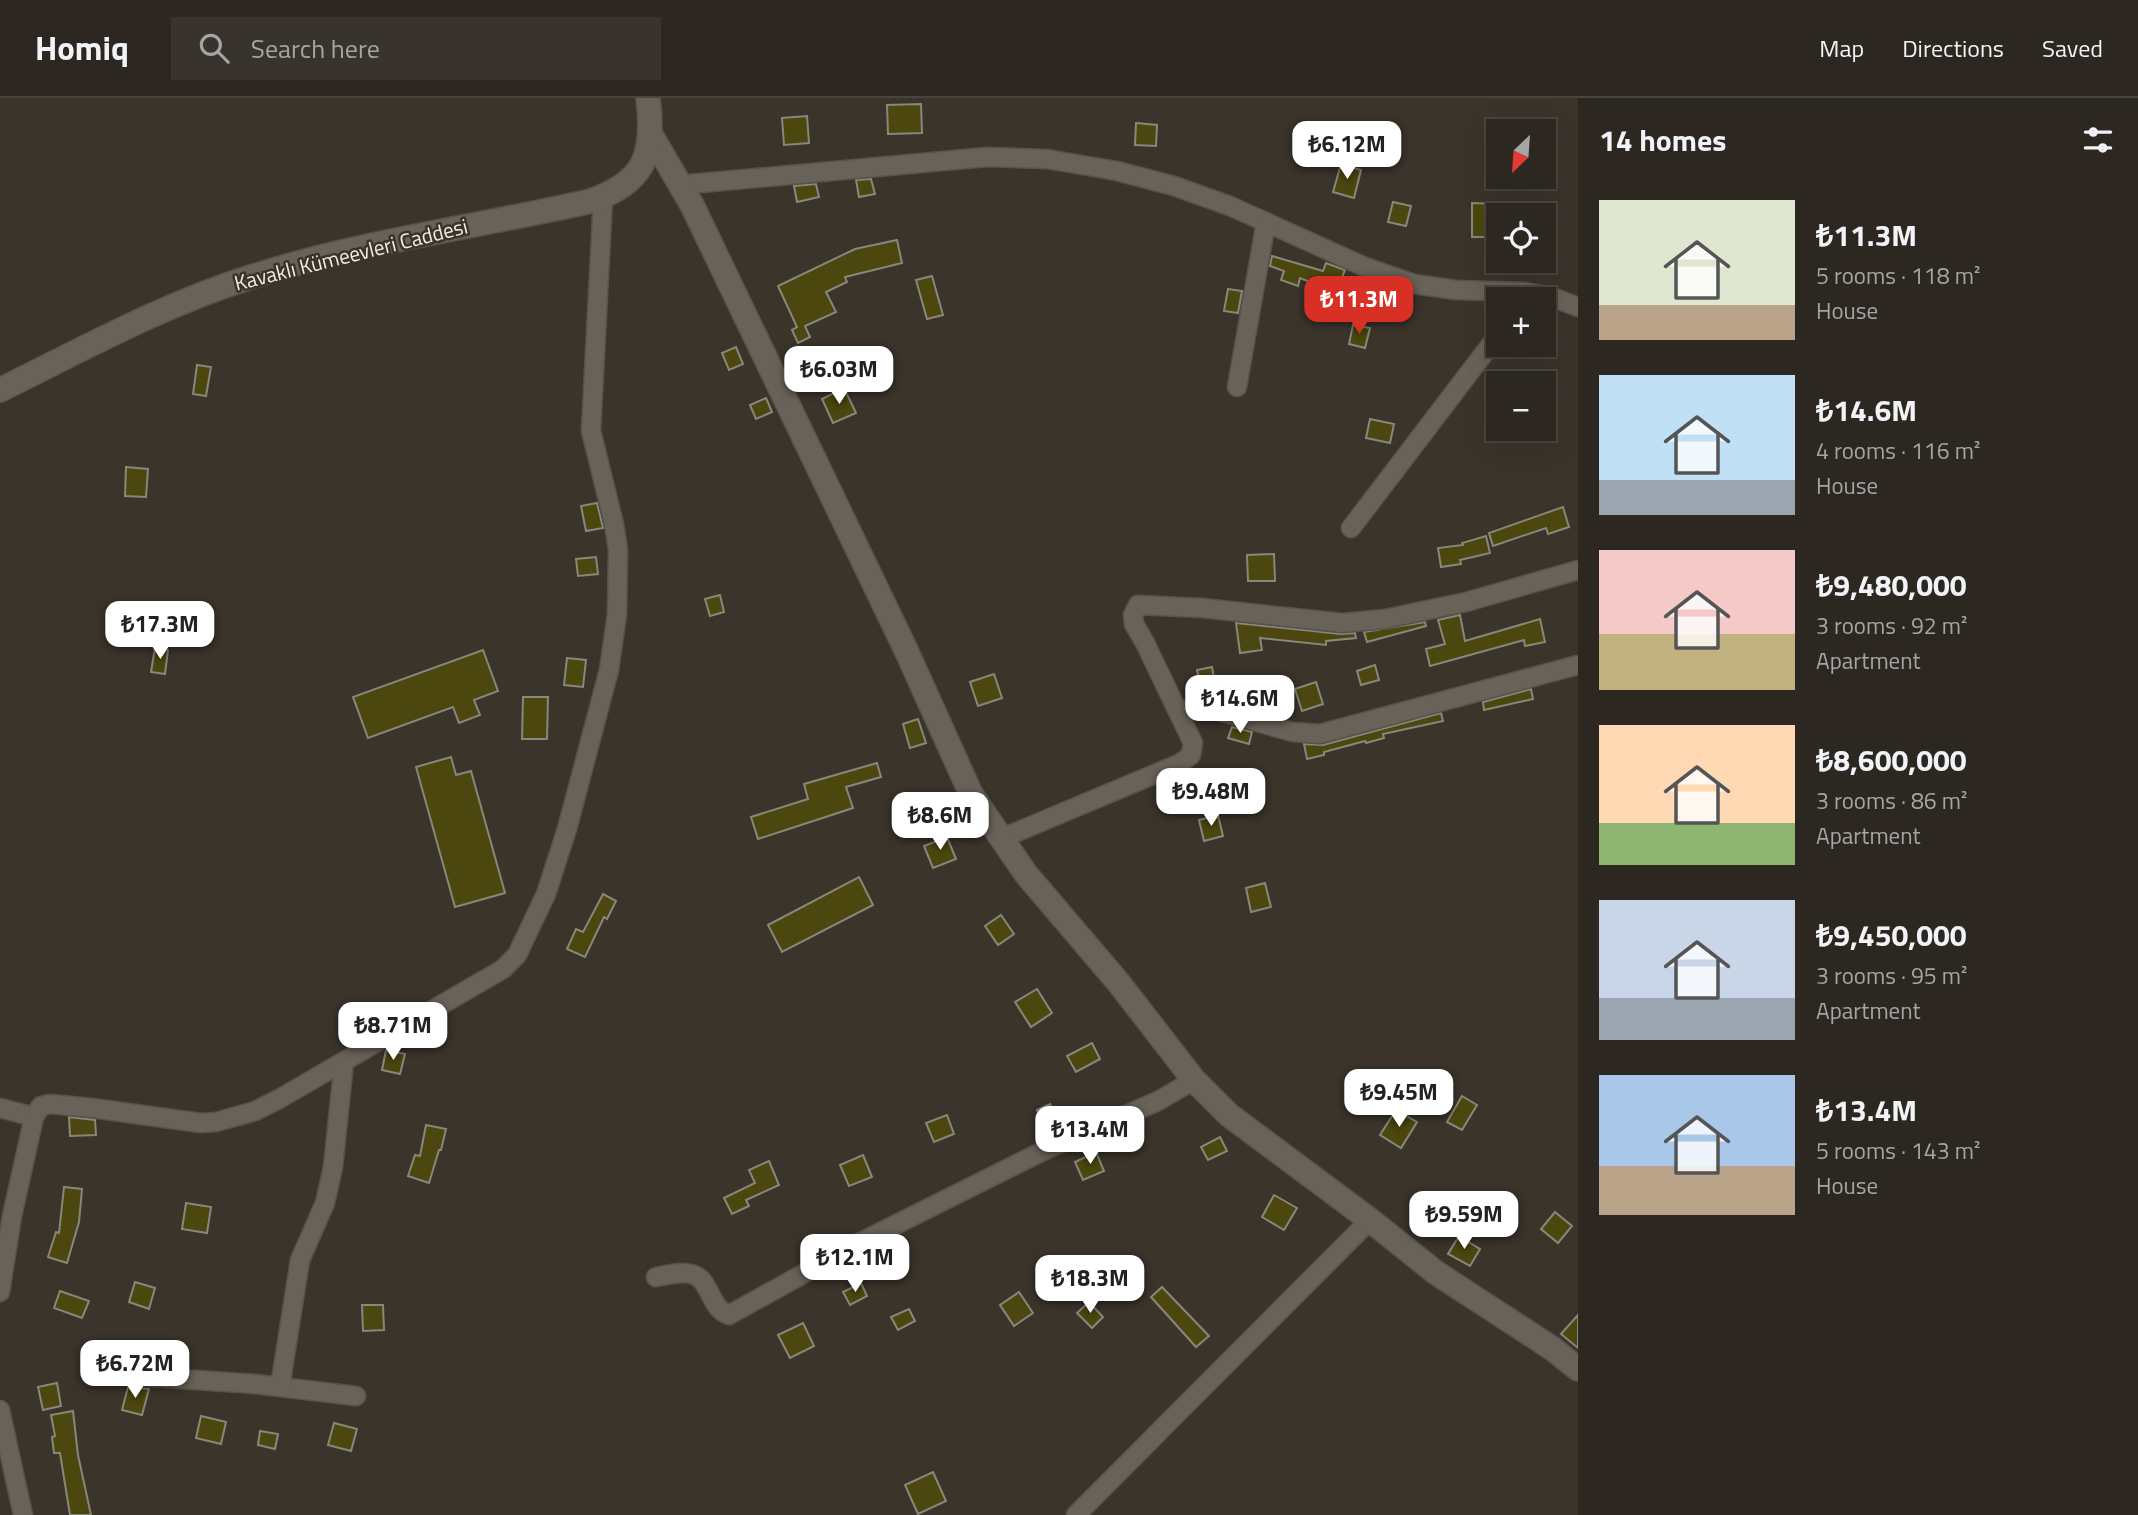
<!DOCTYPE html>
<html lang="en">
<head>
<meta charset="utf-8">
<style>
  :root { --surface:#2c2720; --page:#38332d; --text:#f1f3f6; --muted:#a6a5a5; --line:#48443e; --accent:#d93025 }
  body { margin:0; font-family:"Titillium Web",sans-serif; background:var(--page); color:var(--text); height:100vh; display:flex; flex-direction:column; font-size:26px; white-space:nowrap }
  * { box-sizing:border-box; margin:0 }
  p { font-size:23px; color:var(--muted) }
  .icon { flex:none; width:38px; height:38px; fill:none; stroke:currentColor; stroke-width:2; stroke-linecap:round; stroke-linejoin:round }
  .map { position:relative; flex:1; overflow:hidden }
  .side { display:flex; flex-direction:column; background:var(--surface); width:560px }
  .side>* { flex:none }
  .needle { width:46px; rotate:205deg }
  .buttons { position:absolute; left:1486px; top:21px; display:grid; gap:14px }
  .buttons a { display:grid; place-items:center; width:70px; height:70px; border-radius:0px; background:var(--surface); box-shadow:0 7px 28px #0002,0 0 0 2px var(--line); font-size:35px }
  .price { position:absolute; translate:-50% -60px; padding:0 16px; border-radius:14px; background:#fff; color:#222; font-size:23px; line-height:46px; filter:drop-shadow(0 2px 4px #0008) }
  .price::after { content:''; position:absolute; left:50%; top:42px; width:21px; height:16px; margin-left:-10px; background:inherit; clip-path:polygon(0 0,100% 0,50% 100%) }
  .price.selected { background:var(--accent); color:#fff }
  ul { padding:0; list-style:none }
  li { display:flex; align-items:center; gap:21px; height:175px; padding:0 21px }
  li span { display:grid; place-items:center; flex:none; width:196px; height:140px; border-radius:0px; color:#555 }
  li>.icon { margin-inline-start:auto }
  span .icon { width:84px; height:84px; fill:#fffc; stroke-width:1 }
  li b { font-size:30px }
  h2 { display:flex; justify-content:space-between; align-items:center; height:84px; padding:0 21px; font-size:30px }
  header { display:flex; align-items:center; gap:42px; box-sizing:border-box; height:98px; padding:0 35px; background:var(--surface); border-bottom:2px solid var(--line) }
  header strong { font-size:33px }
  nav { display:flex; gap:38px; margin-inline-start:auto; font-size:24px }
  .search { width:490px; height:63px; background:var(--page); display:flex; align-items:center; gap:18px; box-sizing:border-box; padding:0 24px; border-radius:0px; color:var(--muted); font-size:26px }
  main { display:flex; flex:1; min-height:0 }
  .map>svg:first-child { display:block }
</style>
</head>
<body>
<header>
<strong>Homiq</strong>
<div class="search"><svg class="icon" aria-label="search" viewBox="0 0 24 24"><circle cx="10" cy="10" r="6"/><path d="M15 15l6 6"/></svg>Search here</div>
<nav><a>Map</a><a>Directions</a><a>Saved</a></nav>
</header>
<main>
<div class="map">
<svg width="1578" height="1417" viewBox="0 0 1578 1417">
  <rect width="100%" height="100%" fill="#3a342b"/>
  <g fill="#4b470e" stroke="#87877c" stroke-width="2">
    <polygon points="921,6 922,35 888,36 887,7"/>
    <polygon points="807,18 809,45 784,47 782,20"/>
    <polygon points="1136,25 1157,27 1156,48 1135,47"/>
    <polygon points="1341,66 1361,72 1354,100 1333,94"/>
    <polygon points="871,81 875,96 859,99 856,82"/>
    <polygon points="816,86 819,99 797,104 794,88"/>
    <polygon points="1393,104 1411,108 1406,128 1388,124"/>
    <polygon points="1472,105 1498,106 1498,139 1472,139"/>
    <polygon points="897,142 902,165 845,179 847,184 826,194 836,214 805,228 810,239 798,245 792,232 797,229 778,188 855,151"/>
    <polygon points="1272,158 1323,173 1326,165 1345,172 1336,194 1300,180 1298,188 1281,182 1284,173 1270,168"/>
    <polygon points="932,178 943,217 927,221 916,182"/>
    <polygon points="1228,191 1242,193 1238,215 1224,213"/>
    <polygon points="1353,227 1370,230 1365,250 1349,246"/>
    <polygon points="736,249 743,266 729,272 722,255"/>
    <polygon points="197,267 211,269 206,298 193,296"/>
    <polygon points="844,290 856,315 833,325 822,301"/>
    <polygon points="766,300 772,314 756,321 750,307"/>
    <polygon points="1370,321 1394,326 1390,345 1366,340"/>
    <polygon points="126,369 148,371 146,399 125,398"/>
    <polygon points="597,405 603,430 586,433 581,408"/>
    <polygon points="1563,409 1569,429 1548,436 1546,430 1493,448 1489,435"/>
    <polygon points="1486,438 1490,455 1460,462 1461,466 1441,469 1438,450 1463,447 1462,445"/>
    <polygon points="1274,456 1275,483 1248,483 1247,457"/>
    <polygon points="596,459 598,476 578,478 576,461"/>
    <polygon points="720,497 724,514 710,518 705,501"/>
    <polygon points="1460,517 1465,543 1540,521 1545,544 1525,548 1524,542 1430,568 1426,551 1445,546 1438,522"/>
    <polygon points="1425,524 1426,528 1367,544 1364,534"/>
    <polygon points="1236,525 1341,536 1355,535 1356,540 1326,543 1326,547 1260,540 1262,552 1240,555"/>
    <polygon points="155,550 168,552 165,576 151,574"/>
    <polygon points="483,552 498,593 474,602 480,617 459,625 453,609 368,640 353,599"/>
    <polygon points="567,560 586,562 583,589 564,587"/>
    <polygon points="1375,567 1379,582 1361,587 1357,573"/>
    <polygon points="1212,569 1216,591 1202,594 1197,572"/>
    <polygon points="994,576 1002,600 978,608 970,584"/>
    <polygon points="1316,584 1323,606 1302,613 1295,591"/>
    <polygon points="1531,591 1533,601 1484,612 1483,604"/>
    <polygon points="523,599 548,599 547,641 522,641"/>
    <polygon points="1441,615 1443,623 1383,636 1384,640 1366,645 1365,643 1324,654 1324,657 1307,661 1304,646 1323,647"/>
    <polygon points="918,621 926,645 910,650 903,626"/>
    <polygon points="1232,629 1252,634 1249,646 1228,640"/>
    <polygon points="451,659 456,677 471,673 505,795 455,809 416,669"/>
    <polygon points="877,665 881,679 846,689 853,710 758,741 751,719 808,701 804,686"/>
    <polygon points="1218,717 1223,738 1204,743 1199,722"/>
    <polygon points="947,739 956,761 933,770 924,748"/>
    <polygon points="859,779 873,807 782,854 768,827"/>
    <polygon points="1265,785 1271,809 1251,814 1246,790"/>
    <polygon points="603,796 616,803 607,821 604,819 585,859 567,851 576,831 583,834"/>
    <polygon points="1001,817 1014,836 998,847 985,828"/>
    <polygon points="1037,891 1052,915 1031,929 1015,904"/>
    <polygon points="1092,945 1100,961 1076,974 1067,958"/>
    <polygon points="386,952 405,956 400,976 382,972"/>
    <polygon points="1462,998 1477,1007 1462,1032 1447,1024"/>
    <polygon points="1050,1006 1058,1025 1045,1031 1037,1012"/>
    <polygon points="1396,1012 1417,1024 1401,1050 1380,1037"/>
    <polygon points="947,1017 954,1036 934,1044 926,1025"/>
    <polygon points="69,1019 95,1022 96,1037 70,1038"/>
    <polygon points="426,1027 446,1031 441,1052 439,1052 429,1085 408,1078 415,1057 420,1058"/>
    <polygon points="1220,1039 1227,1053 1208,1062 1201,1049"/>
    <polygon points="1096,1054 1104,1073 1083,1082 1075,1064"/>
    <polygon points="863,1057 872,1079 849,1088 840,1067"/>
    <polygon points="769,1063 779,1087 746,1102 749,1108 732,1116 724,1100 755,1085 749,1072"/>
    <polygon points="64,1089 82,1091 79,1124 67,1165 48,1159 56,1134 59,1135"/>
    <polygon points="1274,1097 1297,1110 1284,1132 1262,1119"/>
    <polygon points="186,1105 211,1109 207,1135 182,1131"/>
    <polygon points="1555,1114 1572,1128 1558,1145 1541,1131"/>
    <polygon points="1459,1138 1480,1151 1470,1168 1448,1156"/>
    <polygon points="135,1184 155,1190 149,1211 129,1204"/>
    <polygon points="861,1185 867,1198 850,1207 843,1194"/>
    <polygon points="1162,1189 1209,1238 1196,1249 1151,1199"/>
    <polygon points="60,1193 89,1203 82,1220 54,1210"/>
    <polygon points="1019,1194 1033,1215 1014,1228 1000,1207"/>
    <polygon points="1089,1204 1103,1219 1092,1230 1077,1215"/>
    <polygon points="362,1207 383,1207 384,1232 363,1233"/>
    <polygon points="909,1211 915,1223 898,1232 891,1219"/>
    <polygon points="1578,1217 1578,1250 1561,1236"/>
    <polygon points="803,1225 814,1248 790,1260 778,1237"/>
    <polygon points="57,1285 61,1308 43,1312 38,1289"/>
    <polygon points="128,1289 149,1291 142,1317 122,1312"/>
    <polygon points="73,1313 78,1357 91,1417 70,1417 60,1355 54,1355 52,1339 55,1338 51,1317"/>
    <polygon points="201,1318 226,1324 221,1346 196,1340"/>
    <polygon points="334,1325 357,1331 351,1353 328,1347"/>
    <polygon points="260,1333 278,1336 275,1351 258,1347"/>
    <polygon points="933,1374 946,1403 918,1416 905,1387"/>
  </g>
  <g fill="none" stroke-linecap="round" stroke-linejoin="round">
    <g stroke="#57524b" stroke-width="21">
      <g id="minor">
        <polyline points="679,87 987,59 1047,61 1117,73 1174,88 1230,108 1365,169 1414,186 1456,192 1525,194 1552,199 1578,209"/>
        <polyline points="1237,289 1266,124"/>
        <polyline points="1351,430 1498,237"/>
        <polyline points="1177,612 1211,611 1293,634 1320,636 1578,567"/>
        <polyline points="1000,741 1181,665 1191,657 1193,645 1145,545 1134,526 1133,517 1138,507 1203,510 1342,525 1385,521 1466,504 1578,472"/>
        <polyline points="0,1010 34,1019"/>
        <path d="M656,1179C667,1177 681,1173 691,1176C711,1180 709,1211 729,1217L859,1145L1045,1052L1158,1003L1194,982"/>
        <polyline points="0,1194 12,1118 34,1019 41,1008 50,1006 92,1010 201,1025 216,1024 255,1013 279,1001 503,871 517,857 546,796 567,731 609,572 617,516 618,452 614,426 591,333 603,99"/>
        <polyline points="121,1277 255,1286 356,1298"/>
        <polyline points="280,1289 300,1162 325,1105 333,1069 344,964"/>
        <polyline points="0,1312 23,1417"/>
        <polyline points="1076,1417 1370,1122"/>
      </g>
    </g>
    <g stroke="#57524b" stroke-width="26">
      <g id="tertiary">
        <polyline points="651,37 692,107 906,552 971,696 1026,776 1118,884 1194,982 1229,1017 1370,1122 1435,1174 1553,1251 1578,1271"/>
        <path d="M0,292C83,251 162,207 251,179C360,144 475,129 587,104C645,85 655,58 648,0"/>
      </g>
    </g>
    <use href="#minor" stroke="#696259" stroke-width="18"/>
    <use href="#tertiary" stroke="#696259" stroke-width="23"/>
  </g>
  <g text-anchor="middle" stroke-width="5" stroke-linejoin="round" paint-order="stroke">
    <g font-size="21" fill="#efebe6" stroke="#3a342b">
      <text transform="translate(351 157) rotate(-14)" y="7">Kavaklı Kümeevleri Caddesi</text>
    </g>
  </g>
</svg>
<div class="buttons">
<a><svg class="needle" viewBox="-14 -14 28 28"><path d="M0-13l5 13h-10z" fill="#e53935"/><path d="M0 13l5-13h-10z" fill="#a6a5a5"/></svg></a>
<a><svg class="icon" aria-label="locate" viewBox="0 0 24 24"><circle cx="12" cy="12" r="6"/><path d="M12 2v4M12 18v4M2 12h4M18 12h4"/></svg></a>
<a>+</a>
<a>−</a>
</div>
<b class="price" style="left:1347px;top:83px">₺6.12M</b>
<b class="price selected" style="left:1359px;top:238px">₺11.3M</b>
<b class="price" style="left:839px;top:308px">₺6.03M</b>
<b class="price" style="left:160px;top:563px">₺17.3M</b>
<b class="price" style="left:1240px;top:637px">₺14.6M</b>
<b class="price" style="left:1211px;top:730px">₺9.48M</b>
<b class="price" style="left:940px;top:754px">₺8.6M</b>
<b class="price" style="left:393px;top:964px">₺8.71M</b>
<b class="price" style="left:1399px;top:1031px">₺9.45M</b>
<b class="price" style="left:1090px;top:1068px">₺13.4M</b>
<b class="price" style="left:1464px;top:1153px">₺9.59M</b>
<b class="price" style="left:855px;top:1196px">₺12.1M</b>
<b class="price" style="left:1090px;top:1217px">₺18.3M</b>
<b class="price" style="left:135px;top:1302px">₺6.72M</b>
</div>
<section class="side">
<h2>14 homes<svg class="icon" aria-label="filters" viewBox="0 0 24 24"><path d="M4 7h16M4 17h16"/><circle cx="9" cy="7" r="2"/><circle cx="15" cy="17" r="2"/></svg></h2>
<ul>
<li><span style="background:linear-gradient(#dfe7d0 75%,#b9a48a 0)"><svg class="icon" aria-label="home" viewBox="0 0 24 24"><path d="M3 11l9-7 9 7M6 9v11h12V9"/></svg></span><div><b>₺11.3M</b><p>5 rooms · 118 m²</p><p>House</p></div></li>
<li><span style="background:linear-gradient(#bfe0f5 75%,#9aa5b1 0)"><svg class="icon" aria-label="home" viewBox="0 0 24 24"><path d="M3 11l9-7 9 7M6 9v11h12V9"/></svg></span><div><b>₺14.6M</b><p>4 rooms · 116 m²</p><p>House</p></div></li>
<li><span style="background:linear-gradient(#f6c9c9 60%,#c2b280 0)"><svg class="icon" aria-label="home" viewBox="0 0 24 24"><path d="M3 11l9-7 9 7M6 9v11h12V9"/></svg></span><div><b>₺9,480,000</b><p>3 rooms · 92 m²</p><p>Apartment</p></div></li>
<li><span style="background:linear-gradient(#ffd9b3 70%,#8fb573 0)"><svg class="icon" aria-label="home" viewBox="0 0 24 24"><path d="M3 11l9-7 9 7M6 9v11h12V9"/></svg></span><div><b>₺8,600,000</b><p>3 rooms · 86 m²</p><p>Apartment</p></div></li>
<li><span style="background:linear-gradient(#c9d6e8 70%,#9aa5b1 0)"><svg class="icon" aria-label="home" viewBox="0 0 24 24"><path d="M3 11l9-7 9 7M6 9v11h12V9"/></svg></span><div><b>₺9,450,000</b><p>3 rooms · 95 m²</p><p>Apartment</p></div></li>
<li><span style="background:linear-gradient(#a9c7e8 65%,#b9a48a 0)"><svg class="icon" aria-label="home" viewBox="0 0 24 24"><path d="M3 11l9-7 9 7M6 9v11h12V9"/></svg></span><div><b>₺13.4M</b><p>5 rooms · 143 m²</p><p>House</p></div></li>
</ul>
</section>
</main>
</body>
</html>
